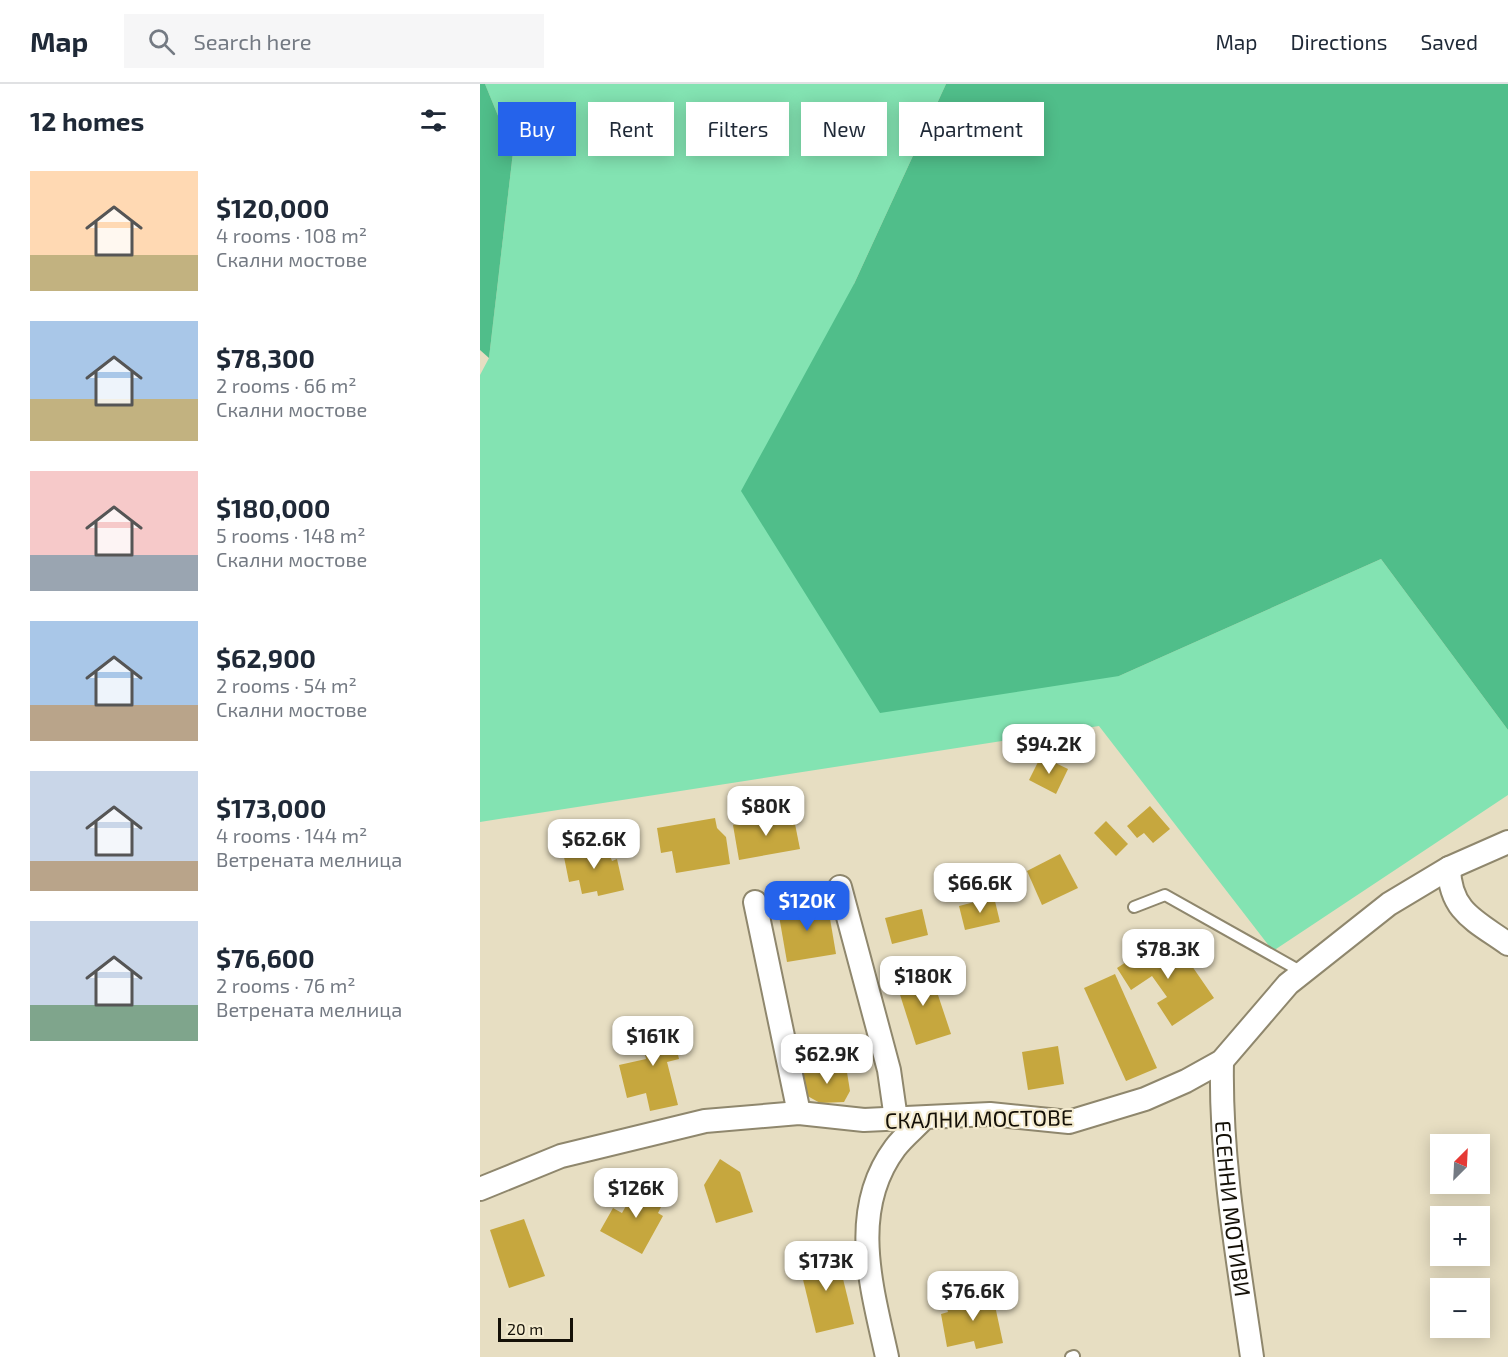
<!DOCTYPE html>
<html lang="en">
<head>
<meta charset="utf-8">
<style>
  :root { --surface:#fff; --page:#f6f6f7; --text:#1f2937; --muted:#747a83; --line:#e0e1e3; --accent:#2563eb }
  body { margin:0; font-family:"Exo 2",sans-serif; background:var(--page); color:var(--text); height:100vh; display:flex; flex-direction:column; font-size:22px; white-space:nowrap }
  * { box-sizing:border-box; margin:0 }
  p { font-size:20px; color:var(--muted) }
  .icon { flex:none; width:33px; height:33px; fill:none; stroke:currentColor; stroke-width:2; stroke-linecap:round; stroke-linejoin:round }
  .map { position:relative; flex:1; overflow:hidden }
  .panel { display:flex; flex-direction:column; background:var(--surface); width:480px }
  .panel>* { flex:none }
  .banner { position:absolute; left:18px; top:18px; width:570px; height:54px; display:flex; gap:12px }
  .needle { width:39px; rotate:24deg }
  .tools { position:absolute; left:950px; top:1050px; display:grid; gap:12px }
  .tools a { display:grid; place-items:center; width:60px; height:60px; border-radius:0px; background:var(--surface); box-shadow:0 3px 15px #0003; font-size:30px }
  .scale { position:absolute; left:18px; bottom:15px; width:75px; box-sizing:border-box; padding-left:6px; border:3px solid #141007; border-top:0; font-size:16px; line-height:21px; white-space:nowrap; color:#141007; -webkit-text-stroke:4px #f4ebcf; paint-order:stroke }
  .price { position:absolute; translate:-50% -51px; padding:0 14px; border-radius:12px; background:#fff; color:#222; font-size:20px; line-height:39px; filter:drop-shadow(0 2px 3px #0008) }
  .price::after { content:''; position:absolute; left:50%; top:36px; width:18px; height:14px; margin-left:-9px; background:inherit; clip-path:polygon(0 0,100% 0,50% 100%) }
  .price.current { background:var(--accent); color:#fff }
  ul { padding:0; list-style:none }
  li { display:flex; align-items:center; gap:18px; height:150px; padding:0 30px }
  li span { display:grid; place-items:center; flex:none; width:168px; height:120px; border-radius:0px; color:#555 }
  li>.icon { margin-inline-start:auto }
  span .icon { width:72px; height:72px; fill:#fffc; stroke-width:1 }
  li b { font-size:26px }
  h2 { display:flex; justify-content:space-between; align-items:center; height:72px; padding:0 30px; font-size:26px }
  .tag { padding:0 21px; border-radius:0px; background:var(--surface); box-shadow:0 3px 15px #0003; font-size:21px; line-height:54px }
  .tag.current { background:var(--accent); color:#fff }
  header { display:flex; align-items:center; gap:36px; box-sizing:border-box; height:84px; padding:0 30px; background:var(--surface); border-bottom:2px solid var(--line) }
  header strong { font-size:28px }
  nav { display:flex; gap:33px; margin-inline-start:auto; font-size:21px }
  .search { width:420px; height:54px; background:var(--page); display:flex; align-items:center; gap:15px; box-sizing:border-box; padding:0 21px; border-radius:0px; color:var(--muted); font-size:22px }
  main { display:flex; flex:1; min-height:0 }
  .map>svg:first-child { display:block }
</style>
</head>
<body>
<header>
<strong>Map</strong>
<div class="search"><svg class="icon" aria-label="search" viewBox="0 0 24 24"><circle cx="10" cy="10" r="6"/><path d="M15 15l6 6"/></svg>Search here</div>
<nav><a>Map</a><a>Directions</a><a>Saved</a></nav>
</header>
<main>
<section class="panel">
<h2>12 homes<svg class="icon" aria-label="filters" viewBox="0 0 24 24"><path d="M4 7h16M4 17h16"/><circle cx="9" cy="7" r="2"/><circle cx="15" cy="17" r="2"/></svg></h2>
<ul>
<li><span style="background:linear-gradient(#ffd9b3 70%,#c2b280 0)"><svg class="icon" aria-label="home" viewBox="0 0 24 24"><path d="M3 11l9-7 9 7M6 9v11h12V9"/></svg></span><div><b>$120,000</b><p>4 rooms · 108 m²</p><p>Скални мостове</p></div></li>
<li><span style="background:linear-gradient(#a9c7e8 65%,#c2b280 0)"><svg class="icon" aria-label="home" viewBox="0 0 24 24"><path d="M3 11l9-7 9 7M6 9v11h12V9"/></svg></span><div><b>$78,300</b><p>2 rooms · 66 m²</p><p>Скални мостове</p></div></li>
<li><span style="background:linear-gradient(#f6c9c9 70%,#9aa5b1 0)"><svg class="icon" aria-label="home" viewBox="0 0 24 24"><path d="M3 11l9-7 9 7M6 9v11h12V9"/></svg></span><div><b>$180,000</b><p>5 rooms · 148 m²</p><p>Скални мостове</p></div></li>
<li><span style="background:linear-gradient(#a9c7e8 70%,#b9a48a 0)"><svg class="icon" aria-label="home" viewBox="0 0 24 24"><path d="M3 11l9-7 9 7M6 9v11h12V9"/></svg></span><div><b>$62,900</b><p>2 rooms · 54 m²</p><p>Скални мостове</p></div></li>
<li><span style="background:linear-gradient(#c9d6e8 75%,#b9a48a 0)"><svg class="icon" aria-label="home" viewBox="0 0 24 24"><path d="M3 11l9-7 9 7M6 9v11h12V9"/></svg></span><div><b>$173,000</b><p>4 rooms · 144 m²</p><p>Ветрената мелница</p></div></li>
<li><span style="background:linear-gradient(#c9d6e8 70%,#7fa58c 0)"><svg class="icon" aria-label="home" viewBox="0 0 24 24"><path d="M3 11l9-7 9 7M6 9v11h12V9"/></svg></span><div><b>$76,600</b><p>2 rooms · 76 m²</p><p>Ветрената мелница</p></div></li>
</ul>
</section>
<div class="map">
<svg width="1028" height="1273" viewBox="0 0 1028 1273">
  <rect width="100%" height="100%" fill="#e7dec2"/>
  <polygon fill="#83e3b2" points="5,0 466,0 374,200 639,592 901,475 1028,646 1028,711 793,867 619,642 0,738 0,291 9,274 33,68"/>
  <g fill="#50be8a">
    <polygon points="0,0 5,0 33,68 9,274 0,266"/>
    <polygon points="466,0 1028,0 1028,646 901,475 639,592 400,629 261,407 374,200"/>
  </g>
  <g fill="#c6a73e">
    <polygon points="561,672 588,685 576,710 549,696"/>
    <polygon points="670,722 690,745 673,759 664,749 657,754 647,742"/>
    <polygon points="313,730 320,765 259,776 253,741"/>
    <polygon points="235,734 237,744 246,753 250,780 196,789 192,767 181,769 177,744"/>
    <polygon points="626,737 648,760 636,772 614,749"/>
    <polygon points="125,759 132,777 137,775 144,806 118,812 117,807 102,810 99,796 89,798 83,768"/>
    <polygon points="580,770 598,804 562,821 547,787"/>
    <polygon points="514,813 520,838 485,846 479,822"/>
    <polygon points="347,817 356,870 307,878 298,826"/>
    <polygon points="442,825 448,851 412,860 405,834"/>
    <polygon points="684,853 697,872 703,869 734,914 692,942 677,919 687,913 672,892 651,906 637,884"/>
    <polygon points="449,884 471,950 436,961 415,895"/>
    <polygon points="635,890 677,984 646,997 604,904"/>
    <polygon points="190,935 199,975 187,978 198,1021 170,1027 166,1009 147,1014 139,981 166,975 159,942"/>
    <polygon points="578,962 584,1000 548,1006 542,968"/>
    <polygon points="366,982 370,1007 364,1018 340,1019 324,1010 322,988"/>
    <polygon points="240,1075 260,1088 273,1128 236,1139 224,1101"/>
    <polygon points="160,1097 176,1103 183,1119 178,1129 183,1132 162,1170 120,1147 133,1124 142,1129"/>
    <polygon points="44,1135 65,1192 29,1204 10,1146"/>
    <polygon points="356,1166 374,1240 336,1249 318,1175"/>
    <polygon points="511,1203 523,1259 496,1265 494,1257 467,1263 461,1230 468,1228 466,1221 499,1214 498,1205"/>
  </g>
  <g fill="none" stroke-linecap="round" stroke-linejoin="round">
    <g stroke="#8f876d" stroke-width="14">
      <g id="service">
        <polyline points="654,823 685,811 822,888"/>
        <polyline points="591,1273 594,1272"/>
      </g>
    </g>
    <g stroke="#8f876d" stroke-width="26">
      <g id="minor">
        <path d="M969,784C970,828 996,837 1028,860"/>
        <polyline points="360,803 409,986 416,1035"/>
        <polyline points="275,818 319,1029"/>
        <path id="s1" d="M742,977C740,1077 758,1175 772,1273"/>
        <polyline points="0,1105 81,1072 225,1037 319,1029 384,1036 510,1030 589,1038 665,1015 706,997 742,977 808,900 909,820 969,784 1028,758"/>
        <path d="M407,1273C392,1204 368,1127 415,1064C423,1053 435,1044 444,1034"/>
      </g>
    </g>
    <use href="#service" stroke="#fff" stroke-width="10"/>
    <use href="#minor" stroke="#fff" stroke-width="22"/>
  </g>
  <g text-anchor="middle" stroke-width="4.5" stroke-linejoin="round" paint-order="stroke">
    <g font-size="22" fill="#141007" stroke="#f4ebcf">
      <text transform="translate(499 1035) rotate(-1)" y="8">СКАЛНИ МОСТОВЕ</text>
      <text dy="8" stroke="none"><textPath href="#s1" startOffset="148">ЕСЕННИ МОТИВИ</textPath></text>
    </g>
  </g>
</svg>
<div class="tools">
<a><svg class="needle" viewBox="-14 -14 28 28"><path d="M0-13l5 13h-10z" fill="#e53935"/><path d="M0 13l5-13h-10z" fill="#747a83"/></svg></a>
<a>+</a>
<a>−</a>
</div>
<div class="scale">20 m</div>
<b class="price" style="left:569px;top:691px">$94.2K</b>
<b class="price" style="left:286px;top:753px">$80K</b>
<b class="price" style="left:114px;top:786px">$62.6K</b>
<b class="price" style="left:500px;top:830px">$66.6K</b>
<b class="price current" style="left:327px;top:848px">$120K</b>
<b class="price" style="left:688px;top:896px">$78.3K</b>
<b class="price" style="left:443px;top:923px">$180K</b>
<b class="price" style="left:173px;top:983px">$161K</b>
<b class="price" style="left:347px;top:1001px">$62.9K</b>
<b class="price" style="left:156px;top:1135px">$126K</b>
<b class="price" style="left:346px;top:1208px">$173K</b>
<b class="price" style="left:493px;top:1238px">$76.6K</b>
<div class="banner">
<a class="tag current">Buy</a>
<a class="tag">Rent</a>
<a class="tag">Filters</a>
<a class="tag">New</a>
<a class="tag">Apartment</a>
</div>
</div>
</main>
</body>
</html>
